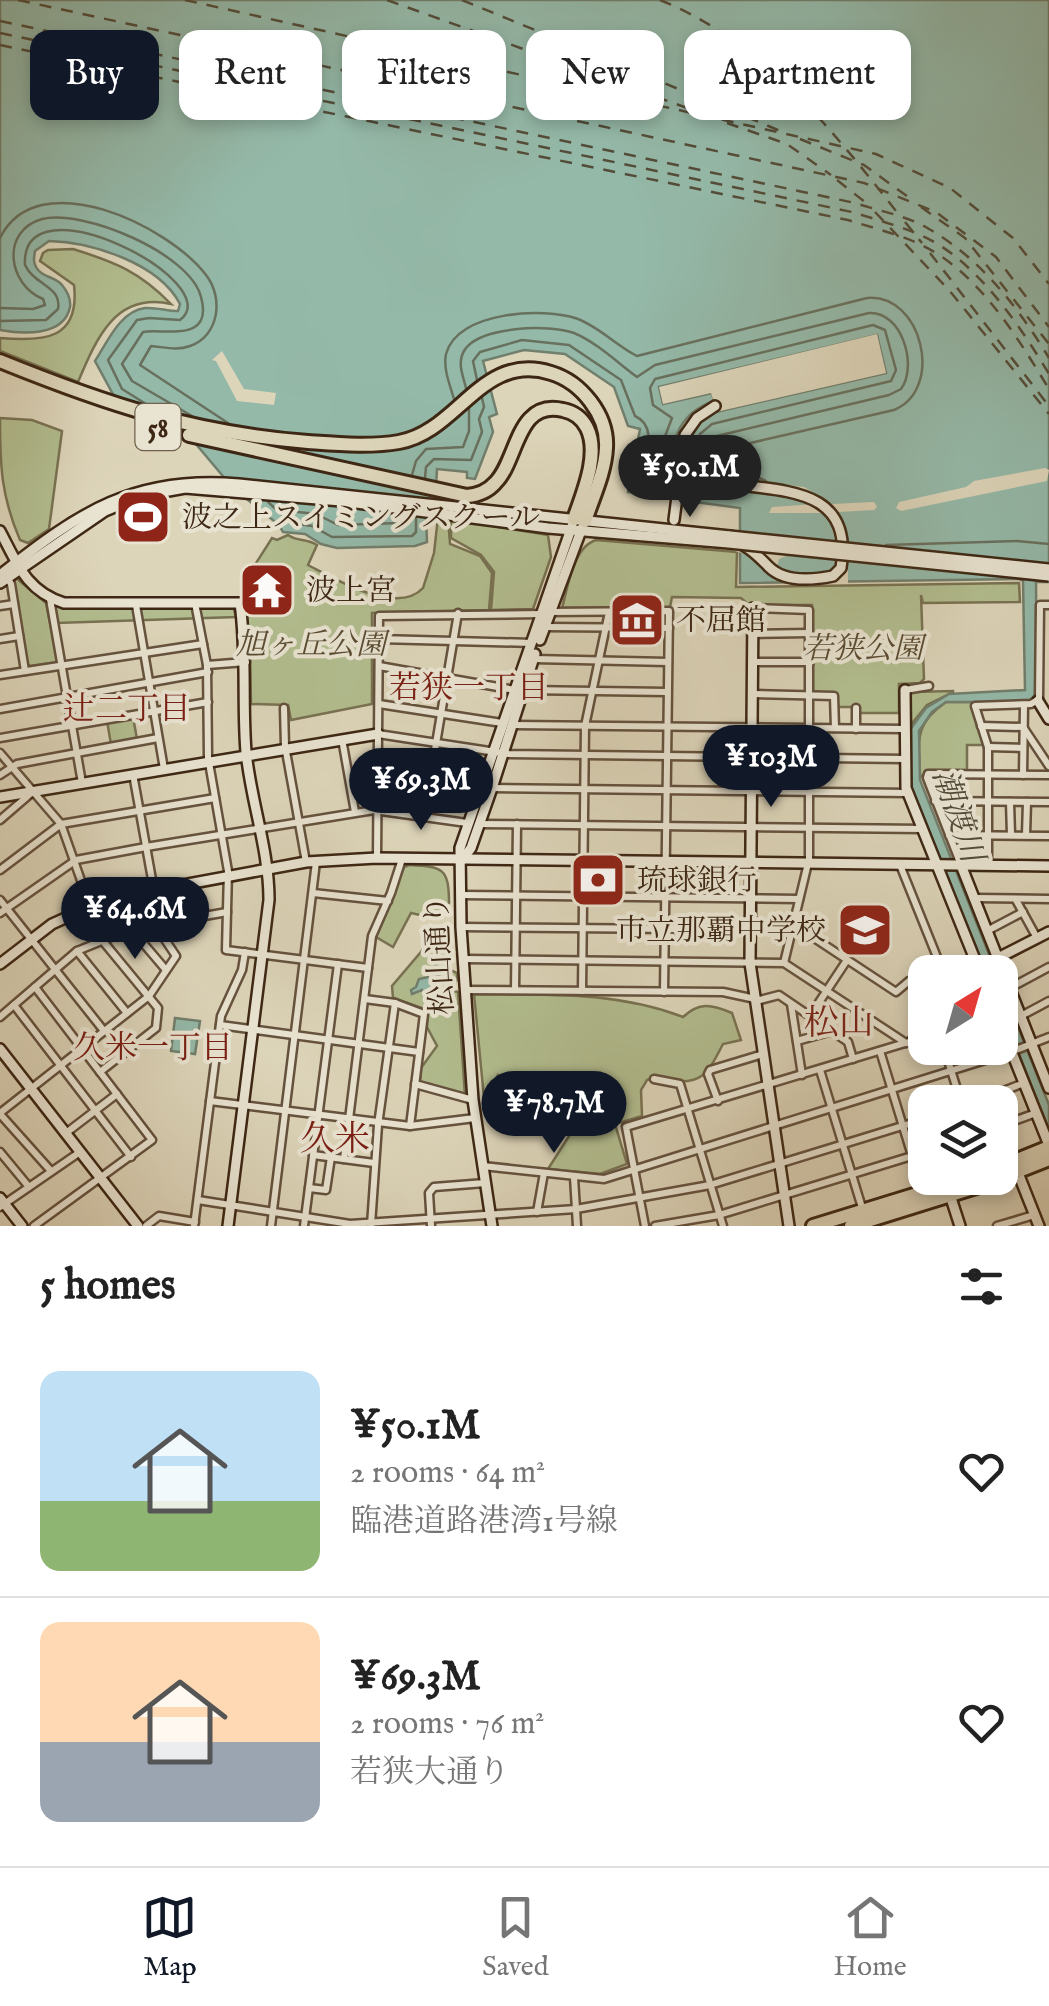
<!DOCTYPE html>
<html lang="en">
<head>
<meta charset="utf-8">
<style>
  :root { --surface:#fff; --page:#f6f6f6; --text:#222; --muted:#767676; --line:#e0e0e0; --accent:#111827 }
  body { margin:0; font-family:"IM FELL English","Noto Serif JP",serif; background:var(--page); color:var(--text); height:100vh; display:flex; flex-direction:column; font-size:38px; white-space:nowrap }
  * { box-sizing:border-box; margin:0 }
  p { font-size:32px; color:var(--muted) }
  .icon { flex:none; width:55px; height:55px; fill:none; stroke:currentColor; stroke-width:2; stroke-linecap:round; stroke-linejoin:round }
  .map { position:relative; height:1226px; overflow:hidden }
  .side { display:flex; flex-direction:column; background:var(--surface); flex:1 }
  .side>* { flex:none }
  .hud { position:absolute; left:30px; top:30px; width:990px; height:90px; display:flex; gap:20px }
  .needle { width:65px; rotate:37deg }
  .fabs { position:absolute; left:908px; top:955px; display:grid; gap:20px }
  .fabs a { display:grid; place-items:center; width:110px; height:110px; border-radius:20px; background:var(--surface); box-shadow:0 5px 15px #0003; font-size:50px }
  .price { position:absolute; translate:-50% -85px; padding:0 22px; border-radius:35px; background:var(--accent); color:#fff; font-size:32px; line-height:65px; filter:drop-shadow(0 2px 5px #0008) }
  .price::after { content:''; position:absolute; left:50%; top:60px; width:30px; height:22px; margin-left:-15px; background:inherit; clip-path:polygon(0 0,100% 0,50% 100%) }
  .price.selected { background:#222; color:#fff }
  ul { padding:0; list-style:none }
  li { display:flex; align-items:center; gap:30px; height:250px; padding:0 40px }
  li+li { border-top:2px solid var(--line) }
  li span { display:grid; place-items:center; flex:none; width:280px; height:200px; border-radius:20px; color:#555 }
  li>.icon { margin-inline-start:auto }
  span .icon { width:120px; height:120px; fill:#fffc; stroke-width:1 }
  li b { font-size:42px }
  h2 { display:flex; justify-content:space-between; align-items:center; height:120px; padding:0 40px; font-size:42px }
  .chip { padding:0 35px; border-radius:20px; background:var(--surface); box-shadow:0 5px 15px #0003; font-size:35px; line-height:90px }
  .chip.selected { background:var(--accent); color:#fff }
  .dock { display:flex; justify-content:space-around; align-items:center; height:140px; border-top:2px solid var(--line); background:var(--surface); font-size:28px; color:var(--muted) }
  .dock a { display:grid; justify-items:center; gap:5px }
  .dock .selected { color:var(--accent) }
  .map>svg:first-child { display:block }
</style>
</head>
<body>
<div class="map">
<svg width="1049" height="1226" viewBox="0 0 1049 1226">
  <rect width="100%" height="100%" fill="#ddd5ba"/>
  <filter id="stains"><feTurbulence type="fractalNoise" baseFrequency=".002" numOctaves="4"/><feColorMatrix values="0 0 0 0 .2 0 0 0 0 .09 0 0 0 0 .02 0 0 0 .5 -.17"/></filter>
  <radialGradient id="worn" r=".72"><stop offset=".6" stop-color="#630" stop-opacity="0"/><stop offset="1" stop-color="#630" stop-opacity=".3"/></radialGradient>
  <g fill="#b2bd8f" stroke="#787252" stroke-width="2.5">
    <path d="M73,249C115,262 140,272 171,304C116,292 97,337 78,382L0,351V338C45,342 80,339 74,285L40,261L43,253L48,250Z"/>
    <path d="M0,418L32,420L62,431L49,529L28,543L20,540C1,496 0,465 0,418Z"/>
    <path d="M438,517L448,518L450,544L480,556L492,573L489,610L372,613V704L291,720L288,705L251,704L250,645L243,601L244,582L272,538L277,540L288,535C298,542 306,538 317,545L308,565C335,579 397,616 423,588L434,553Z"/>
    <polygon points="451,519 548,535 551,557 533,609 491,610 494,572 481,555 451,538"/>
    <path d="M596,540L737,552L736,587L1019,583L1020,602L923,603L921,595L924,679L920,683L899,684V713H858V707H835L834,694L813,691L812,605H749L741,598L672,597L670,607L562,608C568,587 573,547 596,540Z"/>
    <polygon points="16,578 46,603 58,662 30,666 25,662 13,584"/>
    <polygon points="54,605 233,606 236,617 57,623"/>
    <polygon points="911,692 953,691 953,692 927,705 909,727"/>
    <path d="M946,702H971L985,745H967V770H930L920,777C919,740 913,725 946,702Z"/>
    <polygon points="133,717 137,739 111,744 107,721"/>
    <path d="M409,865C442,867 449,867 449,903L433,918L411,913L393,947L376,937L404,867Z"/>
    <polygon points="426,946 448,953 448,969 457,973 457,980 453,984 454,991 458,992 465,1096 420,1082 421,1068 437,1046 427,1027 427,1010 393,998 392,986"/>
    <path d="M474,994C545,995 615,991 683,1017C699,1002 711,1004 732,1013L741,1040L723,1044C709,1071 703,1086 669,1080C660,1079 655,1077 647,1080L641,1090L642,1116L615,1124L627,1164L600,1174L548,1169L571,1133L595,1109L573,1094L558,1107L498,1075L484,1098Z"/>
  </g>
  <g fill="#94b9a9" stroke="#717f6d" stroke-width="2.5">
    <path d="M0,0H1049V582H1036L1037,692L1029,702H946L932,712L919,731L920,780L996,972H986L910,784L909,731L926,708L949,694L1025,690L1023,581L1019,579L740,583V508L680,500L687,489L701,484L702,475L684,457C688,435 694,420 716,412L886,373L877,335L659,387L663,404L712,393L714,401C668,417 672,455 668,496L648,494L647,490H641L640,494L628,492L640,429L628,426L614,387L565,354L524,350L483,361L497,414L489,417L493,432L475,479L467,478V472L437,469L436,487L426,516L427,542L415,546L337,548L321,544L305,534L283,532L279,525L233,488L195,443L114,396L95,361C107,343 120,311 145,308C156,307 167,311 178,311L180,304C159,263 91,242 49,241L35,251C34,258 33,261 36,267C42,278 55,276 62,285C67,291 71,299 70,307C64,337 22,334 0,330Z"/>
    <polygon points="437,963 437,975 441,977 437,981 438,990 433,996 426,996 422,990 412,994 411,990 416,987 419,979 429,977"/>
    <polygon points="1000,982 1049,1105 1049,1130 1000,1007"/>
    <polygon points="175,1018 200,1021 195,1054 171,1051"/>
  </g>
  <g fill="#ddd5ba" fill-rule="evenodd">
    <polygon points="877,334 886,373 716,412 715,407 880,369 873,340 665,391 667,398 713,388 718,400 715,406 711,393 663,404 659,387"/>
    <polygon points="222,351 244,389 276,393 274,405 237,401 216,361 212,360"/>
    <polygon points="1045,468 1049,470 1047,481 901,511 896,508 899,502 966,487 974,481"/>
    <path d="M702,475L804,487L832,504L874,502L877,507L874,510L839,512L847,544L1049,565V581L848,560V584L784,583L766,574L755,557L735,551V532L836,543L828,515L825,513H769L772,507L815,504L798,496L700,485ZM786,556L837,559V562L825,575H789L777,566L779,559Z"/>
  </g>
  <g fill="none" stroke-linecap="round" stroke-linejoin="round">
    <g stroke="#68705e" stroke-width="2.5">
      <path d="M0,238C38,162 169,226 206,275C224,298 219,336 190,346C177,351 164,347 151,346L140,365L228,423"/>
      <path d="M0,308L33,309L45,305L43,299C8,285 0,231 42,219C83,209 190,253 201,297C214,344 163,328 143,332L122,364L132,381L192,416"/>
      <path d="M0,321L46,320L58,309C62,286 34,285 25,265C20,175 230,283 180,320L149,318L137,320L108,360L122,389L146,404"/>
      <path d="M477,380L473,361L480,352L522,340L569,345L621,380L635,416C659,427 644,455 642,477L655,483L660,479L664,439L672,418L653,405L650,388L655,379L873,325L885,330L896,370L891,381L712,424L700,434L695,452L712,475"/>
      <path d="M466,388C463,376 457,363 464,351C478,326 550,324 574,333C596,342 618,363 637,377L655,365L869,313C902,311 918,366 901,389L889,395L717,436L709,448L721,464L724,477"/>
      <path d="M454,399C450,385 443,369 446,354C457,311 544,307 578,319C599,327 617,346 637,356L867,298C922,293 945,389 894,410L733,447L732,452L740,469L766,481"/>
      <polyline points="412,475 416,461 426,449 463,447 469,431 469,409"/>
      <polyline points="425,478 426,467 434,459 471,460 482,432 479,419 484,407 482,398"/>
      <polyline points="268,502 291,523 312,526 332,537 412,536 416,532 416,518"/>
      <polyline points="289,504 298,512 316,514 338,525 400,523 404,516"/>
      <polyline points="886,545 1017,541 1049,544"/>
    </g>
    <g stroke="#534c39" stroke-width="2.5" stroke-dasharray="12 10" stroke-linecap="butt">
      <polyline points="18,0 864,183 936,212 996,257 1049,327"/>
      <polyline points="185,0 876,154 950,188 1013,238 1049,284"/>
      <polyline points="387,0 701,113"/>
      <polyline points="462,0 783,132"/>
      <path d="M660,0C764,42 833,131 900,216"/>
      <path d="M0,21L855,203C879,211 908,216 929,229C981,259 1018,307 1049,358"/>
      <path d="M0,33L852,212C874,219 897,225 918,234C974,257 1019,324 1049,374"/>
      <path d="M0,45L848,220C870,227 894,233 915,242C976,268 1016,335 1049,389"/>
      <polyline points="727,123 787,144 831,175"/>
      <polyline points="800,139 864,165 915,202"/>
      <polyline points="837,180 870,206"/>
      <polyline points="921,207 965,238 1049,344"/>
      <polyline points="875,212 949,290 1049,414"/>
      <polyline points="905,222 922,243"/>
      <polyline points="930,253 1049,406"/>
    </g>
    <g stroke="#65523e" stroke-width="11">
      <g id="street">
        <polyline points="7,577 11,584 25,671"/>
        <polyline points="50,599 82,783"/>
        <polyline points="195,603 207,665 208,757 228,871 226,950 368,968"/>
        <polyline points="136,605 164,769"/>
        <polyline points="0,606 14,604"/>
        <polyline points="753,608 809,610 809,859 784,963"/>
        <polyline points="551,612 669,611 664,992"/>
        <polyline points="545,627 669,628"/>
        <polyline points="753,634 809,633"/>
        <polyline points="0,639 19,636"/>
        <polyline points="379,639 532,643"/>
        <polyline points="534,659 668,662"/>
        <polyline points="753,662 810,662"/>
        <polyline points="207,665 246,662"/>
        <polyline points="379,666 515,690"/>
        <polyline points="0,675 203,644"/>
        <polyline points="525,690 667,692"/>
        <polyline points="905,690 929,686"/>
        <polyline points="753,694 834,696 835,728"/>
        <polyline points="379,704 502,723"/>
        <polyline points="284,708 285,746 306,862"/>
        <polyline points="856,708 856,729"/>
        <polyline points="0,709 208,672"/>
        <polyline points="513,725 904,729"/>
        <polyline points="981,726 1023,727 1049,766"/>
        <polyline points="378,734 509,754 905,759"/>
        <polyline points="0,738 208,702"/>
        <polyline points="342,739 355,812"/>
        <polyline points="988,747 1023,748"/>
        <polyline points="0,753 61,824 102,940 158,1008 156,1028 100,1072"/>
        <polyline points="378,770 480,788"/>
        <polyline points="0,775 17,764 158,738"/>
        <polyline points="1023,775 1024,705"/>
        <polyline points="492,788 908,793"/>
        <polyline points="935,801 1049,802"/>
        <polyline points="964,801 964,835"/>
        <polyline points="1010,802 1011,835"/>
        <polyline points="424,815 458,613"/>
        <polyline points="0,820 29,795"/>
        <polyline points="479,824 923,829"/>
        <polyline points="949,835 1049,836"/>
        <polyline points="1026,835 1027,802"/>
        <polyline points="377,858 379,616 542,614"/>
        <polyline points="900,865 943,972"/>
        <polyline points="961,865 927,778 928,774 1049,775"/>
        <polyline points="988,865 988,747 975,706 1031,704 1039,699 1040,605 1049,605"/>
        <polyline points="0,870 61,824 215,798"/>
        <polyline points="313,893 388,901"/>
        <polyline points="461,895 799,899"/>
        <polyline points="974,898 1049,899"/>
        <polyline points="0,900 104,1031"/>
        <polyline points="1016,900 1037,938"/>
        <polyline points="0,913 76,860 146,847 374,810 467,823"/>
        <polyline points="793,924 896,992 909,981 925,990"/>
        <polyline points="461,927 792,930"/>
        <polyline points="132,930 166,970"/>
        <polyline points="987,931 1023,912"/>
        <polyline points="77,951 127,1013"/>
        <polyline points="464,959 784,963 906,1043"/>
        <polyline points="1010,988 1049,967"/>
        <polyline points="465,990 723,992 760,1000 779,995 848,1042 853,1059"/>
        <polyline points="515,990 517,824"/>
        <polyline points="582,991 585,726 609,612"/>
        <polyline points="365,999 395,1003 424,1014 410,1126"/>
        <polyline points="791,1004 802,1075"/>
        <polyline points="14,1005 131,1157"/>
        <polyline points="810,1016 847,960"/>
        <polyline points="1021,1016 1049,1001"/>
        <polyline points="0,1017 77,951 131,929 227,912"/>
        <polyline points="220,1025 419,1052"/>
        <polyline points="797,1041 832,1031"/>
        <polyline points="944,1048 961,1102"/>
        <polyline points="880,1051 923,1192"/>
        <polyline points="820,1070 863,1211"/>
        <polyline points="654,1079 680,1084 723,1226"/>
        <polyline points="415,1084 473,1100"/>
        <polyline points="210,1101 410,1126 475,1118"/>
        <polyline points="718,1101 708,1074 710,1070 763,1054"/>
        <polyline points="975,1102 1024,1083"/>
        <polyline points="0,1113 149,996 176,956 162,935 133,774"/>
        <polyline points="0,1114 51,1171"/>
        <polyline points="1000,1126 1036,1113"/>
        <polyline points="66,1133 117,1094"/>
        <polyline points="0,1152 29,1187"/>
        <polyline points="313,1155 374,1163"/>
        <polyline points="344,1159 372,936 391,893 402,859"/>
        <polyline points="483,1166 604,1179 1011,1052 1049,1037"/>
        <polyline points="574,1177 577,1226"/>
        <polyline points="309,1188 326,1190 331,1157"/>
        <polyline points="198,1200 350,1224 576,1209 710,1185 925,1119"/>
        <polyline points="0,1207 80,1152"/>
        <polyline points="537,1212 544,1173"/>
        <polyline points="371,1225 378,1125 395,1003"/>
        <polyline points="34,1226 152,1140 35,987"/>
        <polyline points="146,1226 159,1216 195,1222"/>
        <polyline points="194,1226 221,1016 242,970 245,952"/>
        <polyline points="271,1226 316,862"/>
        <polyline points="304,1226 338,964"/>
        <polyline points="431,1226 429,1193 434,1187 485,1183"/>
        <polyline points="645,1226 626,1127 925,1037"/>
        <polyline points="655,1226 719,1215 925,1152"/>
        <polyline points="997,1226 1034,1215"/>
      </g>
    </g>
    <g stroke="#3d2714" stroke-width="14">
      <g id="secondary">
        <path d="M678,479C702,481 725,484 748,486C802,492 852,498 841,568L833,576C813,580 785,583 769,567C760,558 754,551 743,545"/>
        <polyline points="674,520 685,435 697,418 715,406"/>
        <path d="M0,531C17,563 26,591 64,603H240C247,653 242,702 246,752C251,802 269,849 269,900L228,1226"/>
        <path d="M0,575C79,512 135,475 239,484L730,536"/>
        <polyline points="0,583 105,511 141,496 185,488 341,501 548,528 729,543"/>
        <polyline points="753,608 750,963 789,1226"/>
        <polyline points="540,640 582,528"/>
        <polyline points="905,690 906,788 980,972"/>
        <polyline points="1038,701 1049,719"/>
        <polyline points="0,797 378,734"/>
        <polyline points="462,860 471,848 492,788 535,654"/>
        <polyline points="961,865 1049,1088"/>
        <polyline points="998,958 1049,932"/>
        <polyline points="0,964 52,924 107,899 306,862 377,858 1049,866"/>
        <polyline points="1000,1023 1049,1145"/>
        <polyline points="913,1041 925,1022"/>
        <polyline points="0,1049 138,1226"/>
        <polyline points="1018,1173 1039,1226"/>
        <polyline points="950,1195 960,1226"/>
        <polyline points="0,1198 22,1226"/>
        <polyline points="492,1226 473,1100 461,927 460,848 572,526"/>
      </g>
    </g>
    <g stroke="#3d2714" stroke-width="18">
      <g id="highway">
        <path d="M0,361C106,404 193,433 308,442C337,444 370,447 399,442C458,432 482,351 551,373C581,382 608,415 606,448C605,472 593,497 585,521"/>
        <path d="M189,435L467,496C478,495 488,491 495,483C518,461 516,399 563,410C573,412 582,418 587,428C600,454 583,493 574,519"/>
        <polyline points="1000,1167 1049,1147"/>
        <polyline points="813,1226 969,1178"/>
        <polyline points="851,1226 986,1184 1049,1159"/>
      </g>
    </g>
    <use href="#street" stroke="#e9e4d2" stroke-width="6"/>
    <use href="#secondary" stroke="#e9e4d2" stroke-width="9"/>
    <use href="#highway" stroke="#ddd5ba" stroke-width="12"/>
    <g stroke="#3d2714" stroke-width="14" stroke-linecap="butt">
      <g id="secondary-bridge">
        <polyline points="730,536 1049,569"/>
        <polyline points="729,543 1049,576"/>
      </g>
    </g>
    <use href="#secondary-bridge" stroke="#e9e4d2" stroke-width="9"/>
  </g>
  <defs>
    <g id="stadium-square" transform="scale(2.875)"><rect x="-9" y="-9" width="18" height="18" rx="4" fill="#8f2418" stroke="#e9e4d2"/><path d="M0-5a6.5 5 0 1 0 0 10a6.5 5 0 1 0 0-10ZM-3.5-1.8h7v3.6h-7Z" fill="#fff"/></g>
    <g id="temple-square" transform="scale(2.875)"><rect x="-9" y="-9" width="18" height="18" rx="4" fill="#8f2418" stroke="#e9e4d2"/><path d="M0-6L5-2H3V0L6.5 2.5H4V6H1.5V3h-3V6H-4V2.5H-6.5L-3 0V-2H-5Z" fill="#fff"/></g>
    <g id="museum-square" transform="scale(2.875)"><rect x="-9" y="-9" width="18" height="18" rx="4" fill="#8f2418" stroke="#e9e4d2"/><path d="M0-6L6-3V-2H-6V-3ZM-5-1h2V3h-2ZM-1-1h2V3h-2ZM3-1h2V3H3ZM-6 4H6V6H-6Z" fill="#fff"/></g>
    <g id="bank-square" transform="scale(2.875)"><rect x="-9" y="-9" width="18" height="18" rx="4" fill="#8f2418" stroke="#e9e4d2"/><path d="M-6-4H6V4H-6ZM0-2.3a2.3 2.3 0 1 0 0 4.6a2.3 2.3 0 1 0 0-4.6Z" fill="#fff"/></g>
    <g id="school-square" transform="scale(2.875)"><rect x="-9" y="-9" width="18" height="18" rx="4" fill="#8f2418" stroke="#e9e4d2"/><path d="M0-5L7-2L0 1L-7-2ZM-4 1L0 2.5L4 1V4Q0 6-4 4Z" fill="#fff"/></g>
  </defs>
  <g fill-rule="evenodd">
    <use href="#stadium-square" x="143" y="517"/>
    <use href="#temple-square" x="267" y="590"/>
    <use href="#museum-square" x="637" y="620"/>
    <use href="#bank-square" x="598" y="880"/>
    <use href="#school-square" x="865" y="930"/>
  </g>
  <g text-anchor="middle" stroke-width="8" stroke-linejoin="round" paint-order="stroke">
    <rect fill="#e9e4d2" stroke="#71604d" stroke-width="2.5" x="135.5" y="404" width="45" height="46" rx="8"/>
    <g font-size="28" font-weight="bold" fill="#3d2714">
      <text x="158" y="437">58</text>
    </g>
    <g font-size="30" fill="#3d2714" stroke="#e9e4d2" text-anchor="start">
      <text x="182" y="527">波之上スイミングスクール</text>
      <text x="306" y="600">波上宮</text>
      <text x="676" y="630">不屈館</text>
      <text x="637" y="890">琉球銀行</text>
      <text x="826" y="940" text-anchor="end">市立那覇中学校</text>
    </g>
    <g font-size="30" font-style="italic" fill="#5a4c33" stroke="#e9e4d2">
      <text x="311" y="654">旭ヶ丘公園</text>
      <text x="863" y="658">若狭公園</text>
    </g>
    <g font-size="30" fill="#3d2714" stroke="#e9e4d2">
      <text transform="translate(439 955) rotate(-93)" y="10">松山通り</text>
    </g>
    <g font-size="32" fill="#7a1f14" stroke="#e9e4d2">
      <text x="469" y="698">若狭一丁目</text>
      <text x="127" y="719">辻二丁目</text>
      <text x="153" y="1058">久米一丁目</text>
    </g>
    <g font-size="32" font-style="italic" fill="#534c39" stroke="#e9e4d2">
      <text transform="translate(959 815) rotate(71)" y="11">潮渡川</text>
    </g>
    <g font-size="35" fill="#7a1f14" stroke="#e9e4d2">
      <text x="839" y="1034">松山</text>
      <text x="335" y="1150">久米</text>
    </g>
  </g>
  <rect width="100%" height="100%" filter="url(#stains)"/>
  <rect width="100%" height="100%" fill="url(#worn)"/>
</svg>
<div class="fabs">
<a><svg class="needle" viewBox="-14 -14 28 28"><path d="M0-13l5 13h-10z" fill="#e53935"/><path d="M0 13l5-13h-10z" fill="#767676"/></svg></a>
<a><svg class="icon" aria-label="layers" viewBox="0 0 24 24"><path d="M12 4l9 5-9 5-9-5zM3 14l9 5 9-5"/></svg></a>
</div>
<b class="price selected" style="left:690px;top:520px">¥50.1M</b>
<b class="price" style="left:771px;top:810px">¥103M</b>
<b class="price" style="left:421px;top:833px">¥69.3M</b>
<b class="price" style="left:135px;top:962px">¥64.6M</b>
<b class="price" style="left:554px;top:1156px">¥78.7M</b>
<div class="hud">
<a class="chip selected">Buy</a>
<a class="chip">Rent</a>
<a class="chip">Filters</a>
<a class="chip">New</a>
<a class="chip">Apartment</a>
</div>
</div>
<section class="side">
<h2>5 homes<svg class="icon" aria-label="filters" viewBox="0 0 24 24"><path d="M4 7h16M4 17h16"/><circle cx="9" cy="7" r="2"/><circle cx="15" cy="17" r="2"/></svg></h2>
<ul>
<li><span style="background:linear-gradient(#bfe0f5 65%,#8fb573 0)"><svg class="icon" aria-label="home" viewBox="0 0 24 24"><path d="M3 11l9-7 9 7M6 9v11h12V9"/></svg></span><div><b>¥50.1M</b><p>2 rooms · 64 m²</p><p>臨港道路港湾1号線</p></div><svg class="icon" aria-label="heart" viewBox="0 0 24 24"><path d="M12 20l-8-8c-3-5 5-10 8-4 3-6 11-1 8 4z"/></svg></li>
<li><span style="background:linear-gradient(#ffd9b3 60%,#9aa5b1 0)"><svg class="icon" aria-label="home" viewBox="0 0 24 24"><path d="M3 11l9-7 9 7M6 9v11h12V9"/></svg></span><div><b>¥69.3M</b><p>2 rooms · 76 m²</p><p>若狭大通り</p></div><svg class="icon" aria-label="heart" viewBox="0 0 24 24"><path d="M12 20l-8-8c-3-5 5-10 8-4 3-6 11-1 8 4z"/></svg></li>
</ul>
</section>
<nav class="dock">
<a class="selected"><svg class="icon" aria-label="map" viewBox="0 0 24 24"><path d="M3 6l6-2 6 2 6-2v14l-6 2-6-2-6 2zM9 4v14M15 6v14"/></svg>Map</a>
<a><svg class="icon" aria-label="saved" viewBox="0 0 24 24"><path d="M7 4h10v16l-5-4-5 4z"/></svg>Saved</a>
<a><svg class="icon" aria-label="home" viewBox="0 0 24 24"><path d="M3 11l9-7 9 7M6 9v11h12V9"/></svg>Home</a>
</nav>
</body>
</html>
